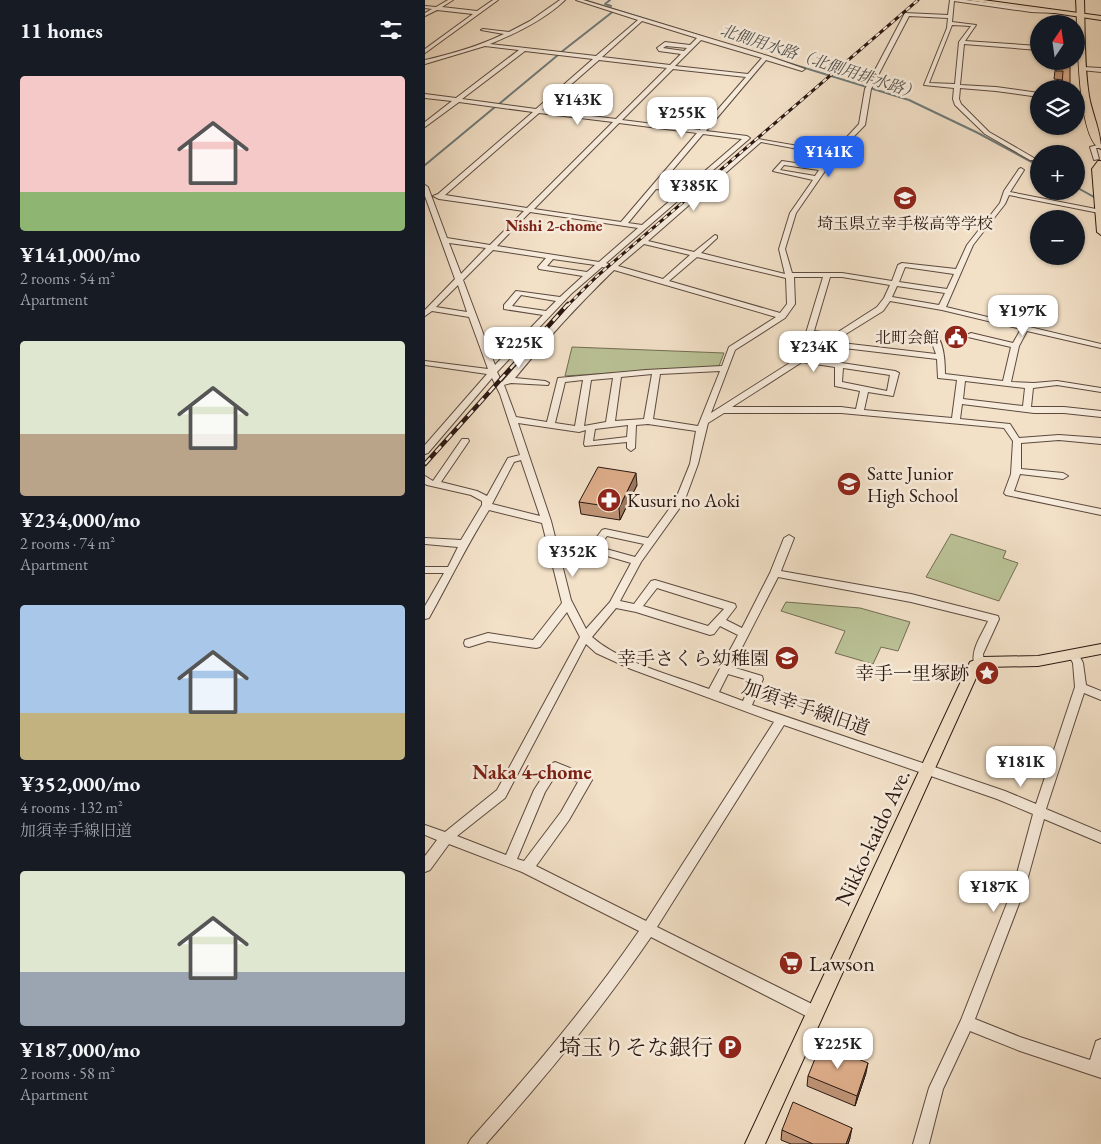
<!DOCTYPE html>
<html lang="en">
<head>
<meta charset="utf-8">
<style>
  :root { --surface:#171b24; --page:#242831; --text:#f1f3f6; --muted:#9ea1a6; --accent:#2563eb }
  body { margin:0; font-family:"EB Garamond","Noto Serif JP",serif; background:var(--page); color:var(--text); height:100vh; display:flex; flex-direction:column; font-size:19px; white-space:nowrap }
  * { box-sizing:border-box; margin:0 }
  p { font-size:16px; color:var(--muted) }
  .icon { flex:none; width:28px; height:28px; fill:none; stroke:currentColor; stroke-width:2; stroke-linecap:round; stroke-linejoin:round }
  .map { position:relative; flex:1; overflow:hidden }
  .panel { display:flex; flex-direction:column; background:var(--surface); width:425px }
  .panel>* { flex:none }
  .needle { width:32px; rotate:13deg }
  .controls { position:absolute; left:605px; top:15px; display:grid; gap:10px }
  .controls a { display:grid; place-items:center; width:55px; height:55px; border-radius:50%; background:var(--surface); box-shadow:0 1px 4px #0004; font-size:25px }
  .price { position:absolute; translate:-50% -42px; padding:0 11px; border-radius:10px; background:#fff; color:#222; font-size:16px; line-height:32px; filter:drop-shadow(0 1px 2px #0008) }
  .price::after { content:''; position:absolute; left:50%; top:30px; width:15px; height:11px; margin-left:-8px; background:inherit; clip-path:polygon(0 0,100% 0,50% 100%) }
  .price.active { background:var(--accent); color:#fff }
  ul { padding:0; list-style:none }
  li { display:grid; align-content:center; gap:10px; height:265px; padding:0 20px }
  li span { display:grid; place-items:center; height:155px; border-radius:5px; color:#555 }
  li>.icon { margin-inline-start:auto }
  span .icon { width:90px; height:90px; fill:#fffc; stroke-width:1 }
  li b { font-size:21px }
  h2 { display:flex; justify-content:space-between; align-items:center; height:60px; padding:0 20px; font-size:21px }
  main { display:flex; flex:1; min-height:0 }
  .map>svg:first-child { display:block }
</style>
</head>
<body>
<main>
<section class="panel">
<h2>11 homes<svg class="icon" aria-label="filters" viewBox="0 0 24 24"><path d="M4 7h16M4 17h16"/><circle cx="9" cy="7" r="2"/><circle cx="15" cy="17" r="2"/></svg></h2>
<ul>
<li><span style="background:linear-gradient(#f6c9c9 75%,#8fb573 0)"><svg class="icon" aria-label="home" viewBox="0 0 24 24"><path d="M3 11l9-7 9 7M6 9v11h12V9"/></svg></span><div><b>¥141,000/mo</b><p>2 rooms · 54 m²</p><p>Apartment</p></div></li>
<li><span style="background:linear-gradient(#dfe7d0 60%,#b9a48a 0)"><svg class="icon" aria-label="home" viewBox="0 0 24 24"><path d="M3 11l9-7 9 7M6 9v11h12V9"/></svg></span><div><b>¥234,000/mo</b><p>2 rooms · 74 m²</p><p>Apartment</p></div></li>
<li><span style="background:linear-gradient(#a9c7e8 70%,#c2b280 0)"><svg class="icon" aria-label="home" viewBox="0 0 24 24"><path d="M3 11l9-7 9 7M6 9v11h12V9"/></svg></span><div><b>¥352,000/mo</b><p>4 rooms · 132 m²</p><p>加須幸手線旧道</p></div></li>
<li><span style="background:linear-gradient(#dfe7d0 65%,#9aa5b1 0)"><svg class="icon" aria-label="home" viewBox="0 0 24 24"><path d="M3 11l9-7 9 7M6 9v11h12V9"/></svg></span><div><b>¥187,000/mo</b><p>2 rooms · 58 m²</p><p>Apartment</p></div></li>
</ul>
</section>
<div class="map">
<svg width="676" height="1144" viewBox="0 0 676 1144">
  <rect width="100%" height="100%" fill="#f2e0c7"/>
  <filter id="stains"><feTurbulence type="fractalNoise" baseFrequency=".004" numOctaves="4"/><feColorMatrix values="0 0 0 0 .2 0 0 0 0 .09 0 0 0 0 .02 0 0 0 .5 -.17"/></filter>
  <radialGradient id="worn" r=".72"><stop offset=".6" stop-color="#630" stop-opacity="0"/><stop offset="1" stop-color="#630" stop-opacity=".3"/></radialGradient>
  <g fill="#bac296" stroke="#726d54">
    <polygon points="147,347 299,353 294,366 140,376"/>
    <polygon points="526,534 581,551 578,558 593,563 574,601 501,577"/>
    <polygon points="361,602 435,608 485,622 473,651 456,647 448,664 410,653 420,631 356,611"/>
  </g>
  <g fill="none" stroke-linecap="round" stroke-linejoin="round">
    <g stroke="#6f7a79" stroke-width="2">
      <polyline points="159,0 484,100 553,133 614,166"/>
      <polyline points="185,0 180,4 186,6"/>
      <polyline points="135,53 190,10"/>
      <polyline points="74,104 133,55"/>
      <polyline points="0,165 70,107"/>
      <polyline points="651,187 676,201"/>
    </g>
    <g stroke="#5c4a3f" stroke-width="2">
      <g id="minor">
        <polygon points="23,0 28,0 17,7 52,11 68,0 73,0 0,53 0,49 48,14 12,10 0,16 0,13 7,9 0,8 0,6 11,7"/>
        <path d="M135,0H140C119,20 92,33 65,44L171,56L213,20L151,0H158L343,56L380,69L377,71L341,60L281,131L322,136L325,138L324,139L181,263L186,265L333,139L408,152L434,124L440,89L480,13L523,15L525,0H541L632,12L630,13L606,12L529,1L527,22L551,25L540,41L614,46V50L539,44L535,85L571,87L614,93V97L571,91L535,88L534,99L536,104L564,132L609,158V160H605L560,134L530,105L528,99L529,88L499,85L522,28L523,18L484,16L446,89L440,125L411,155L371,213L360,249L367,273H417L467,281L473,265L477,263L531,269L542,245L575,203L579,191L594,169L596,168L599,170L585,192L676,210V212L674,213L584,195L580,204L548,245L521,307L676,344V348L602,331L594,346L586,382L609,383L632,381L676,388V392L632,385L608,388L606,407H639L676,411V417L639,413H609L537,404L535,419L585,424L594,438L634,435L676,438V444L634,440L596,443V469L638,473L643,476L638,479L595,474L589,491L676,509V515L581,495L579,493L586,474L588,441L579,428L416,413H299L283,423L273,464L259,502L216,562L195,601L209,604L226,581L230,580L310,604L311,607L301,620L317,628L345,573L359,538L364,535L369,538L356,571L486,594L573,616L574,619L558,654L559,663L558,666H550C544,651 557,635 563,621L486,602L353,577L307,667L337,676L338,679L327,705L580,791L611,804L650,687L648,663L644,656L645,653H653L658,663L661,685L676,691V700L659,693L621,809L676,832V843L619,819L600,888L550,1019L595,1037L665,1060L671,1041L676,1039V1078L595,1051L545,1031L518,1089L504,1144H488L504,1088L536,1020L588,888L608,814L572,799L359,725L232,927L395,1008L397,1013L395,1018L390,1020L385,1018L226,937C176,1010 120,1078 61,1144H43L46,1139C106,1072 163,1005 214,931L97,872L24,844L5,870L0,872V856L12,840L0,835V825L20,832L72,790L155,637L142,612L115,647L111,648L63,641L44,647L40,646L39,643L40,640L63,633L108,640L137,603L117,523L64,510C42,545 24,582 4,618L0,619V606L19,573H0V567H23L33,547L0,544V538L36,540L57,505V501L46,495L2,485L0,484V476L8,481L37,439H43L44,441L16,482L52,491L62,496L83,458L95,455L75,394L67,378L3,453L0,454V445L62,374L0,365V361L63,369L44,317L7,311L0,316V310L30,279L0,196V185L3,187L22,238L65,245L99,211L14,199L8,196L13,194L108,112L34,102L0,127V122L27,101L0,98V94L31,98L94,50L60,46L0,64V60C27,54 54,46 79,34L56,30L58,29L84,32L105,21ZM217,21L272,38L265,45L240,42L232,48L234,51L256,54L245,65L177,57ZM527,25L546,26L534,42L530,84L504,83ZM276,40L337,58L323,74L250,66ZM241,46L262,48L259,51L238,48ZM100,51L168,59L111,109L37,99ZM174,60L242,68L191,119L117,110ZM248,69L321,77L275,130L197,120ZM114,113L188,122L102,208L20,195ZM194,123L272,133L196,222L109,209ZM278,134L317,139L259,189L234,186ZM336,142L405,155L397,167L357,161L348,171L388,180L365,213L354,249L360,274L276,253L292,238V236L290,235L269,252L223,241ZM359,165L394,170L390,176L355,170ZM231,189L255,192L217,225L203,223ZM105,212L213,228L174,262L72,246ZM24,243L61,248L36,274ZM219,244L265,255L238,279L193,266ZM68,250L121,258L113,267L114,269L158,276L135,297L91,291L79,305V309L118,315L70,365L38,280ZM272,257L361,278L362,304L355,313L244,281ZM128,259L170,265L162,272L122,266ZM177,267L183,268L149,300L77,382L72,372L146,294ZM480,267L529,274L522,289L474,282ZM189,270L351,317L304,347L297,366L221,370L133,378L122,422L91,417L79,385L86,383L123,385L124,383L120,381L90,378C121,340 154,304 189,270ZM369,277H398L381,333L385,335L404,338L286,413L310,350L360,318L370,304ZM405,277H417L465,285L459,298L452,307L410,334L389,331ZM33,285L42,312L11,307ZM472,286L520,293L514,305L467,297ZM96,295L131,301L121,311L87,306ZM465,301L517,310L596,329L588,343L546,333L542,335L543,337L586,347L578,381L520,374C520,363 519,338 508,333L504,335L511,354L408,342L458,311ZM402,346L512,359L513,378L532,380L527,418L439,410L443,392L468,396L474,373L470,371L383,358ZM377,362L410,367V386L435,391L431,409L416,407H307ZM418,368L465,375L462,391L417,382ZM295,371L273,426L228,419L235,374ZM227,374L219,419L190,421L196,377ZM188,378L181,422L159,426L166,380ZM158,380L150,426L130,423L140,382ZM540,381L600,388L598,406L538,399ZM93,423L154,432L161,430L159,444L160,446L202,442V448L206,451L210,448L211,425L223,424L271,431L265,464L250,501L223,538L180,529L177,530L163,549L165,551L206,563L185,602L161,629L146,600L126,521ZM203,425L202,437L168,441L170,429ZM96,460L115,516L67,504L89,462ZM182,536L219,544L210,557L174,547ZM232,588L299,609L283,626L218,606ZM191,608L211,612L285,635L289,634L295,626L313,635L284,689C247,675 197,663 167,637ZM161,644L171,653L206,669L349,722L221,921L111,866L144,820L167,780L165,776L130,762L126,764L109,790L81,855L32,836L80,798ZM303,674L327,681L318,701L294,692ZM132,773L153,782L136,812L99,861L92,859L120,792Z"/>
        <polygon points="658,67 676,68 676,72 656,70 655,69"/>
        <polygon points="651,98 663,101 664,102 661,104 651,102"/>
        <polygon points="676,144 676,148 671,148 674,159 669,160 665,147"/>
      </g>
    </g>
    <g stroke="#2a1812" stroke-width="2">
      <g id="major">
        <polygon points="542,0 558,0 676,16 676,20"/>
        <polygon points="673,161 676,161 676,235 672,232 667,169"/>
        <polygon points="676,644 676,654 613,666 559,667 555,669 340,1144 320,1144 545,662 557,657 613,656"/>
      </g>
    </g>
    <g stroke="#2a1812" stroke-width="2">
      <path id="highway" d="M651,0H659C660,32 659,65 664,96C667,114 676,131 676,149C651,140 653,25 651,0Z"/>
    </g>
    <use href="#minor" fill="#f7ebdb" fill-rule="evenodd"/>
    <use href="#major" fill="#f2e0c7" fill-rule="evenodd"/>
    <use href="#highway" fill="#f2e0c7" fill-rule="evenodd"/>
    <g stroke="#2a1812" stroke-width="3">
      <polyline id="rail-far1" points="142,306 171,277 493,0"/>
    </g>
    <g stroke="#2a1812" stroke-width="4.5">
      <polyline id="rail" points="0,464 143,304"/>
    </g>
    <use href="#rail-far1" stroke="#f7ebdb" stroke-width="2" stroke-dasharray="5" stroke-linecap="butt"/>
    <use href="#rail" stroke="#f7ebdb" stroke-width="2.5" stroke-dasharray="8" stroke-linecap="butt"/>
  </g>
  <g fill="#be9476" stroke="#2a1812">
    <polygon points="631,62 639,63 645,86 644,89 636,89 637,80 629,79"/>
    <polygon points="212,485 195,520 156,514 154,502"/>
    <polygon points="441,1073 430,1106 382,1086 383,1076"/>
    <polygon points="357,1130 425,1138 423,1144 366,1144 356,1140"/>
  </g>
  <g fill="#9b7860" stroke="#2a1812">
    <polygon points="211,473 212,485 195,520 194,508"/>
    <polygon points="443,1063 441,1073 430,1106 432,1096"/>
    <polygon points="427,1128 425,1138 423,1144 421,1144"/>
  </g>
  <g fill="#ddac89" stroke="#2a1812">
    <polygon points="639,61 645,61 645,86 637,85 638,71 631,71 631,62 639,63"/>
    <polygon points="173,467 211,473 194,508 154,502"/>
    <polygon points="396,1044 443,1063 432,1096 383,1076"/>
    <polygon points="368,1102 427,1128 421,1144 388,1144 357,1130"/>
  </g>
  <defs>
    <g id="school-disc" transform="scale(1.25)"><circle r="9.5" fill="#8f2418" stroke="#f7ebdb"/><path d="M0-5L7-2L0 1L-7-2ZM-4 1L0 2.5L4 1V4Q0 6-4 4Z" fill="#fff"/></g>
    <g id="civic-disc" transform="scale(1.25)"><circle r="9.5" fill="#8f2418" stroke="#f7ebdb"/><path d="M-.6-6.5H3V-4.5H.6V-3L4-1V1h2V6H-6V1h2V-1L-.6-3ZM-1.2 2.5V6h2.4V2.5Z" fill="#fff"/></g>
    <g id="pharmacy-disc" transform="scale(1.25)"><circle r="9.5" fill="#8f2418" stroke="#f7ebdb"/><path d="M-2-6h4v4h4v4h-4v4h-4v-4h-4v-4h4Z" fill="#fff"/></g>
    <g id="sight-disc" transform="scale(1.25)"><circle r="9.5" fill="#8f2418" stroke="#f7ebdb"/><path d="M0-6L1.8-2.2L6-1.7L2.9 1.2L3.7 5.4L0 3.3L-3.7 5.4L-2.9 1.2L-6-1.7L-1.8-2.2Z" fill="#fff"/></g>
    <g id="supermarket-disc" transform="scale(1.25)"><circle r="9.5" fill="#8f2418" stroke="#f7ebdb"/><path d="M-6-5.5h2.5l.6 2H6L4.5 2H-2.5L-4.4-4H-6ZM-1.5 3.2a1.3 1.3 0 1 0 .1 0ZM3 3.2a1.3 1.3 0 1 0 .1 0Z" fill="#fff"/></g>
    <g id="parking-disc" transform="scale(1.25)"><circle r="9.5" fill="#8f2418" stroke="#f7ebdb"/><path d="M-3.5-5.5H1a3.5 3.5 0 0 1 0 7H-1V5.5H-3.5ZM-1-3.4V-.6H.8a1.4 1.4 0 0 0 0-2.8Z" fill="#fff"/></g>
  </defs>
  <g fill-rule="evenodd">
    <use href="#school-disc" x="480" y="198"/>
    <use href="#civic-disc" x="531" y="337"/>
    <use href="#school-disc" x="424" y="484"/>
    <use href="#pharmacy-disc" x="184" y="500"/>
    <use href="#school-disc" x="362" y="658"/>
    <use href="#sight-disc" x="562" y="673"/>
    <use href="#supermarket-disc" x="366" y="963"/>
    <use href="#parking-disc" x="305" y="1047"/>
  </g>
  <g text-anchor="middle" stroke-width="5" stroke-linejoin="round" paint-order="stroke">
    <g font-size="16" font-style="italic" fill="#52514e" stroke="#f7ebdb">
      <text transform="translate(395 61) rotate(18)" y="6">北側用水路（北側用排水路）</text>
    </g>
    <g font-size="16" fill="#2a1812" stroke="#f7ebdb">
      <text x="480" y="229">埼玉県立幸手桜高等学校</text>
      <text x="514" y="343" text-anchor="end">北町会館</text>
    </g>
    <g font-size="16" font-weight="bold" fill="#7a1f14" stroke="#f7ebdb">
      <text x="129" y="231">Nishi 2-chome</text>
    </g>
    <g font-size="19" fill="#2a1812" stroke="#f7ebdb" text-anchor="start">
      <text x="442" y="480">Satte Junior<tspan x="442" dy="22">High School</tspan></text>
      <text x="202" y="507">Kusuri no Aoki</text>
      <text x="344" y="665" text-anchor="end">幸手さくら幼稚園</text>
      <text x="544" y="680" text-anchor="end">幸手一里塚跡</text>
    </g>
    <g font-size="19" fill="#2a1812" stroke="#f7ebdb">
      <text transform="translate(381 707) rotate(19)" y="7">加須幸手線旧道</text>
    </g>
    <g font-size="20" font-weight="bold" fill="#7a1f14" stroke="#f7ebdb">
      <text x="107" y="779">Naka 4-chome</text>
    </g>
    <g font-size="22" fill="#2a1812" stroke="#f7ebdb">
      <text transform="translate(447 837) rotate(-65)" y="8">Nikko-kaido Ave.</text>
    </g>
    <g font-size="22" fill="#2a1812" stroke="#f7ebdb" text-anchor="start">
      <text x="384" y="971">Lawson</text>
      <text x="288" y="1055" text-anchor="end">埼玉りそな銀行</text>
    </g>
  </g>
  <rect width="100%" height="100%" filter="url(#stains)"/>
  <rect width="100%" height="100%" fill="url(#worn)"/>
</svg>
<div class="controls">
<a><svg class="needle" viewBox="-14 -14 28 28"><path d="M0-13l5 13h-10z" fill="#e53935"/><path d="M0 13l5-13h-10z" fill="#9ea1a6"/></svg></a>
<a><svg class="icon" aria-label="layers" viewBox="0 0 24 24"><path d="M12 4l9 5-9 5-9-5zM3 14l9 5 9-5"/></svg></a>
<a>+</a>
<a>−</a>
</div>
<b class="price" style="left:153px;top:126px">¥143K</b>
<b class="price" style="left:257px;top:139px">¥255K</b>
<b class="price active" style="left:404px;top:178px">¥141K</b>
<b class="price" style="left:269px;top:212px">¥385K</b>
<b class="price" style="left:598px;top:337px">¥197K</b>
<b class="price" style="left:94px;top:369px">¥225K</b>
<b class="price" style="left:389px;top:373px">¥234K</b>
<b class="price" style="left:148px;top:578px">¥352K</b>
<b class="price" style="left:596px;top:788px">¥181K</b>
<b class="price" style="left:569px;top:913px">¥187K</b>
<b class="price" style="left:413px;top:1070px">¥225K</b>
</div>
</main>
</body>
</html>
